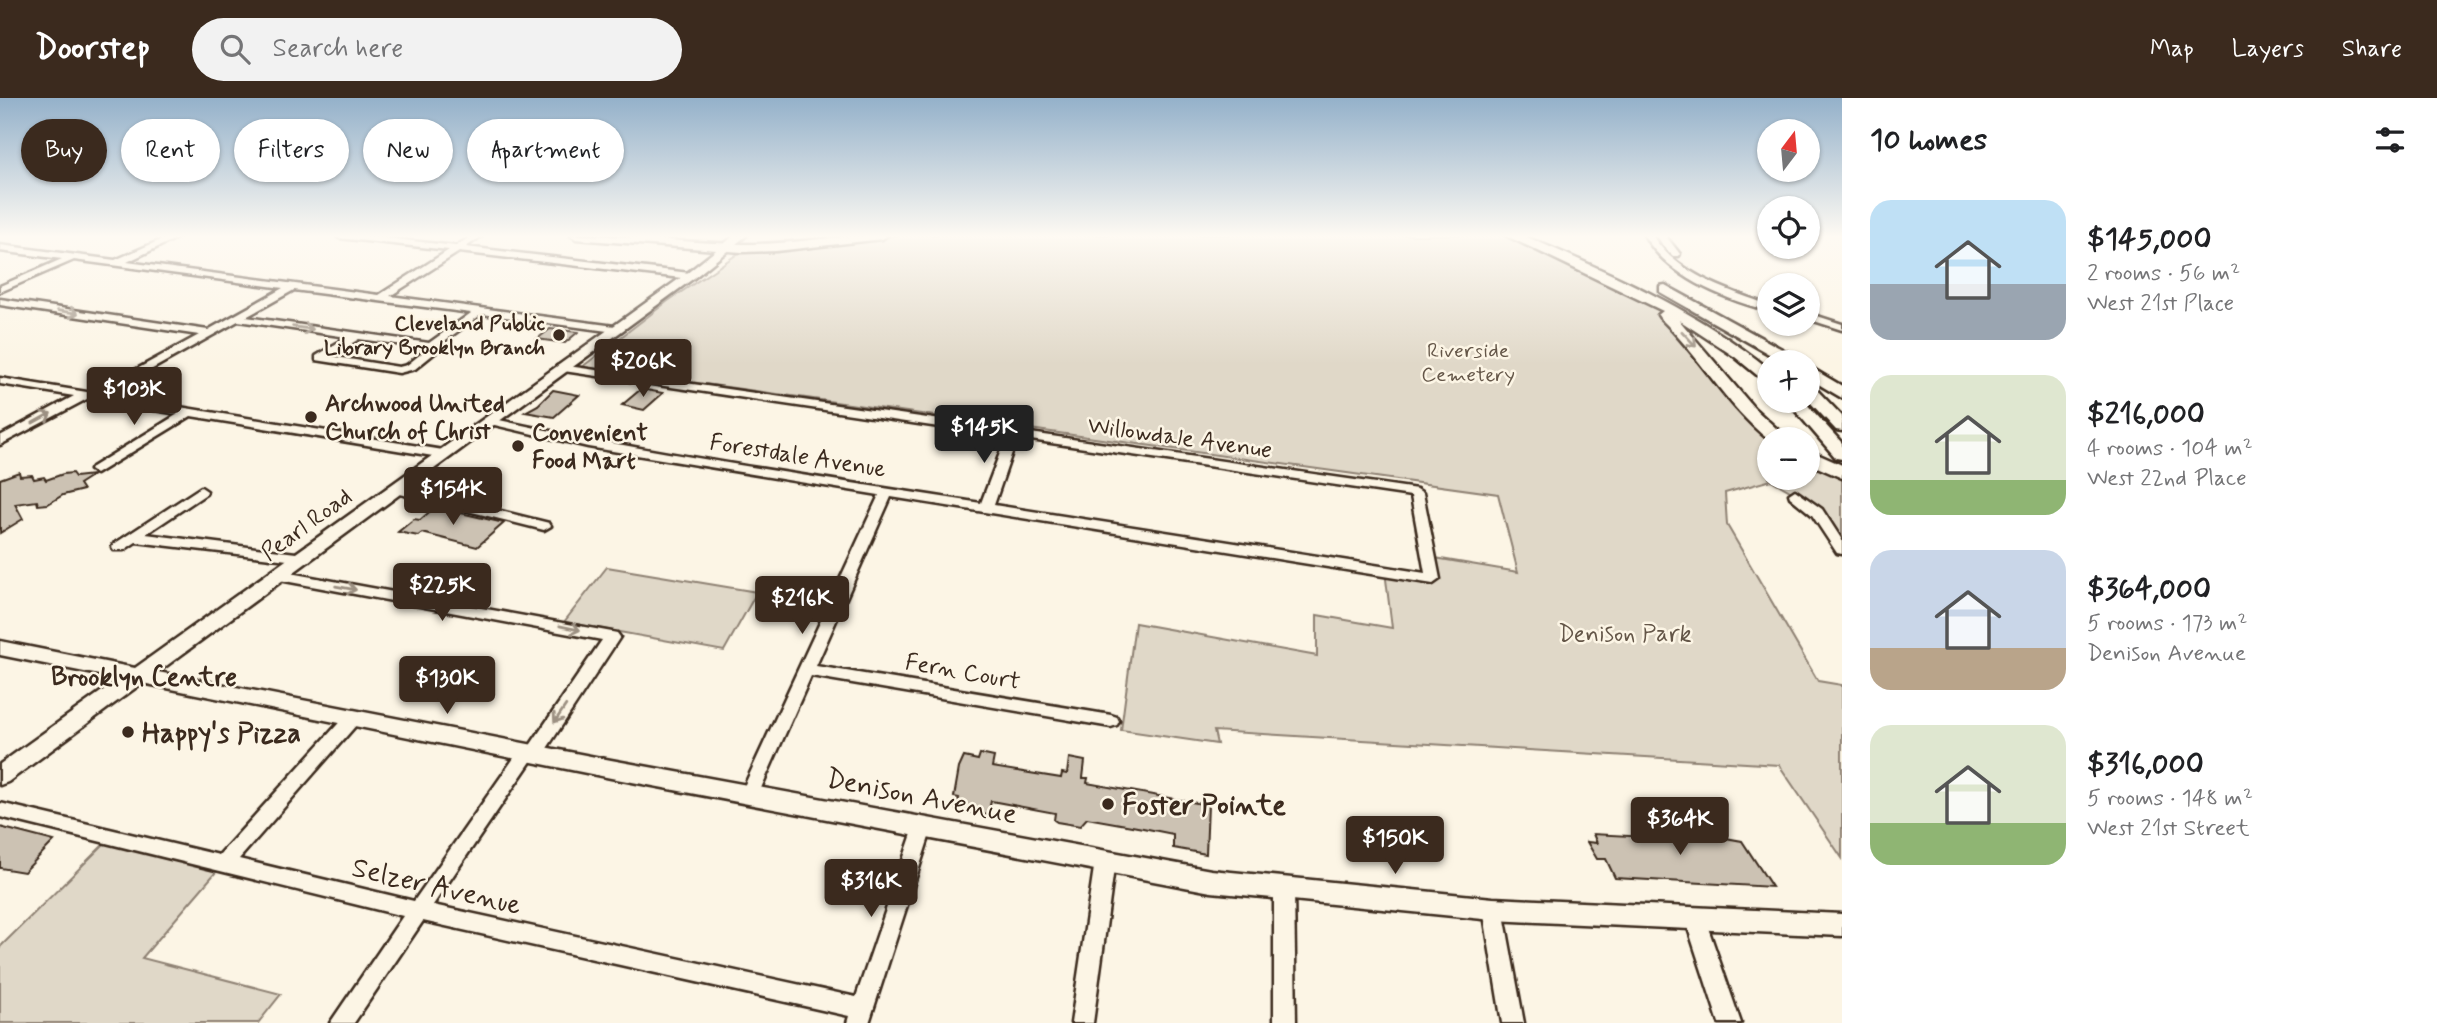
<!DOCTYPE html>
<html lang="en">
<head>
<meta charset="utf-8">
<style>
  :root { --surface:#fff; --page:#f2f2f2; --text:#202124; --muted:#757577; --accent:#3b2a1e }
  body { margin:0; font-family:Mynerve,sans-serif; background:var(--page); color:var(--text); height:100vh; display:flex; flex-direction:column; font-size:26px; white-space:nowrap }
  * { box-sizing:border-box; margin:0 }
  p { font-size:23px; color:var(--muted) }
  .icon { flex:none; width:38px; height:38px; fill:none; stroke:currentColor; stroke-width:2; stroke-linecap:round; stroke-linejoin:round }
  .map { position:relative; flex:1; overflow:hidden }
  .details { display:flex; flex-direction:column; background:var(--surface); width:595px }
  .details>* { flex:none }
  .guide { position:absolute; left:21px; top:21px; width:665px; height:63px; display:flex; gap:14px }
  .needle { width:46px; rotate:16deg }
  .controls { position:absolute; left:1757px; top:21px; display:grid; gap:14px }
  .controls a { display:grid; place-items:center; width:63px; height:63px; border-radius:50%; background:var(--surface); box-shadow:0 2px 5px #0004; font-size:35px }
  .price { position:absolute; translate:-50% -60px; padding:0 16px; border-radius:7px; background:var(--accent); color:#fff; font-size:23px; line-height:46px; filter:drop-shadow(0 2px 4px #0008) }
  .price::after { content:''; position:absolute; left:50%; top:42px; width:21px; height:16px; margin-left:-10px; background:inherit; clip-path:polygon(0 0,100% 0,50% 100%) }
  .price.selected { background:#222; color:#fff }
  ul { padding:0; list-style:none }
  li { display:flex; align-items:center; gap:21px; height:175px; padding:0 28px }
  li span { display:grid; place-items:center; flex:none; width:196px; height:140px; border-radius:21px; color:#555 }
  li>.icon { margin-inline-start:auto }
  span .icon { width:84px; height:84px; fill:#fffc; stroke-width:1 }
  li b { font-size:30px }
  h2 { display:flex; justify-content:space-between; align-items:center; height:84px; padding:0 28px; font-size:30px }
  .chip { padding:0 24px; border-radius:32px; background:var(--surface); box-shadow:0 2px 5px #0004; font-size:24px; line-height:63px }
  .chip.selected { background:var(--accent); color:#fff }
  header { display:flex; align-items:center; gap:42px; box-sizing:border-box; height:98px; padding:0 35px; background:var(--accent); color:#fff }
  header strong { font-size:33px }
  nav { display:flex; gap:38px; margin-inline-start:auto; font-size:24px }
  .search { width:490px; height:63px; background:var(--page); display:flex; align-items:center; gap:18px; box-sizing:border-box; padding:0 24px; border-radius:38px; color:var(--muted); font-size:26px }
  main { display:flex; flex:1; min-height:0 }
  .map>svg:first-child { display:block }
</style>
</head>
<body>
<header>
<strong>Doorstep</strong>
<div class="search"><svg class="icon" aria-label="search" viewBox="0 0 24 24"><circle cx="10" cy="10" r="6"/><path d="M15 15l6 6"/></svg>Search here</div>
<nav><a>Map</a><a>Layers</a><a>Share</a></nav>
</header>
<main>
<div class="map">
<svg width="1842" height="925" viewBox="0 0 1842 925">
  <rect width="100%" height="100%" fill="#fcf5e5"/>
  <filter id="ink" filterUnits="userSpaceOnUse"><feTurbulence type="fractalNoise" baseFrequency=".0143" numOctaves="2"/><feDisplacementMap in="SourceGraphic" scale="14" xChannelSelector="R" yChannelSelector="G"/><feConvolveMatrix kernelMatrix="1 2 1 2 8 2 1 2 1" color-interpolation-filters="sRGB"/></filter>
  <g filter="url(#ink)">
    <g fill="#e0d8c8" stroke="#8e8173" stroke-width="2">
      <polygon points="904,137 1511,137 1598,174 1650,205 1672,223 1769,341 1769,380 1808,380 1808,358 1842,375 1842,452 1795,396 1771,382 1725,395 1727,427 1818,583 1842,587 1842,760 1779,667 1214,633 1217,646 1121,632 1135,525 1317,558 1317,517 1392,530 1385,473 1432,481 1429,459 1518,474 1498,396 582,269 668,203 742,153"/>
      <polygon points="607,469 757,494 724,553 564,524"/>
      <polygon points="111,739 222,767 142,860 281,896 258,925 0,925 0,849"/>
    </g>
    <g fill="#ccc2b3" stroke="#3b2a1e" stroke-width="2">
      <polygon points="550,231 578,234 565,245 537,241"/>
      <polygon points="641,291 663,295 644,312 622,307"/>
      <polygon points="553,292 579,297 554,319 525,314 538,307"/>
      <polygon points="19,374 20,378 32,377 34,381 44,379 46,382 63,376 72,375 75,379 93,377 79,386 83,392 63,397 48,406 38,407 37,403 15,406 23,421 0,435 0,381"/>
      <polygon points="435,409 504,425 477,449 422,435 418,438 398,434 414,421 420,422"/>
      <polygon points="980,656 994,659 992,669 1061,680 1062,675 1067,676 1069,660 1085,663 1083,680 1088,680 1087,685 1208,707 1206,756 1173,750 1173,736 1143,730 1087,720 1080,728 1057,724 1054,722 1055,715 991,703 988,717 956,712 959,700 954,699 959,670 964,659 978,662"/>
      <polygon points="1657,726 1709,728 1715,738 1742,743 1772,789 1615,780 1606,761 1597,761 1587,744 1597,745 1593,736 1666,740"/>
      <polygon points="0,729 54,743 24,774 0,770"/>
    </g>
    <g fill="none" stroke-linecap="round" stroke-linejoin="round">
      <g stroke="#3b2a1e" stroke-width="5">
        <g id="minor">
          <path d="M172,137H183L127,164L379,197L449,152L339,140L335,137H360L456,148L473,137H483L466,149L690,175L695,178L690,181L459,154L390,198L615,228L620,231L615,234L482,216L436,249V254L415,271L399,275L316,262V258L347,239L238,223L106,297L449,353L451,356L445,360L191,318L96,376L90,372L92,369L178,316L87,301L0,347V338L74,298L0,286V280L93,295L199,237L0,207V201L208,232L283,190L74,162L0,194V188L62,161L0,153V147L115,162ZM294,192L471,215L429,245L246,219ZM359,241L426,250L427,251L407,267L399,269L330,258Z"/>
          <path d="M1644,137H1652C1677,176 1727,192 1769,207V213C1724,201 1668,179 1644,137Z"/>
          <polygon points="1657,137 1665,137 1680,156 1679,158 1673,158 1663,148"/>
          <polygon points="1808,215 1842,226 1842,232 1808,221"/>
          <path d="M561,267L1417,391L1423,395L1440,481L1433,486L891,399L816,568L1111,617L1117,619L1119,623L1117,627L1111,629L811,578L758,697L755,702L749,704L743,702L740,697L879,397L588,349L486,325V321L490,320C652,356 817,379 981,405L1006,339L557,272V268ZM1017,340L1411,398L1425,475L994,407Z"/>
          <polygon points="397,387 549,425 551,428 544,432 392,394 391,391"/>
          <polygon points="201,389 207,393 206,396 146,436 304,456 311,460 309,463 304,464 136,444 124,452 114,452 112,449 114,446"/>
          <polygon points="1795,392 1822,411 1842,442 1842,456 1837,455 1812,417 1790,399 1789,396"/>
          <polygon points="279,473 612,534 617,535 620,539 540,661 532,662 433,807 856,899 914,730 916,725 923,722 930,725 932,730 869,925 847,925 849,918 423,823 354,925 330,925 403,818 0,719 0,705 219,757 346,617 352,615 358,617 360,621 358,625 239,761 414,803 521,650 529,649 602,542 274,481 272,478"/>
          <polygon points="1105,755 1112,757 1115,763 1093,925 1071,925 1095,763 1098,757"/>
          <polygon points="1284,782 1291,785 1294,791 1296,925 1274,925 1274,791 1277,785"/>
          <polygon points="1493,802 1500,805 1503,811 1524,925 1502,925 1483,811 1486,805"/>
          <polygon points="1695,812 1702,815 1705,821 1741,925 1719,925 1685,821 1688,815"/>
        </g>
      </g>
      <g stroke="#3b2a1e" stroke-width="5">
        <polygon id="major" points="735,137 747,137 694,180 158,574 611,662 1211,772 1493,800 1842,816 1842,838 1493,822 1211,794 611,680 142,585 8,684 0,687 0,666 119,581 0,557 0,543 135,570 686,176"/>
      </g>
      <g stroke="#3b2a1e" stroke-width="5">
        <g id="highway">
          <path d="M570,137C628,137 685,145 743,146C791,147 840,136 888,137L882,141L776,153L742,154L576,141Z"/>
          <path d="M1505,137H1522C1609,174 1695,211 1769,271V284L1763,282L1735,259L1679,222L1754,310L1788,341L1769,342C1726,308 1700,258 1660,220L1658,217L1663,213Z"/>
          <polygon points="1665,187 1800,261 1802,264 1783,264 1660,194 1660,188"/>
          <polygon points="1808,268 1842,288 1842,300 1808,280"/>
          <polygon points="1808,288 1814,289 1842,318 1842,333 1836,332 1808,302"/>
          <polygon points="1787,303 1804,303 1842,345 1842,361 1836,360"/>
          <polygon points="1808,352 1842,367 1842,380 1808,365"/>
        </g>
      </g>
      <use href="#minor" fill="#fcf5e5" fill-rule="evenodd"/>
      <use href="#major" fill="#fcf5e5" fill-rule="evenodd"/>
      <use href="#highway" fill="#fcf5e5" fill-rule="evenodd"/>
    </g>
    <defs><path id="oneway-shaft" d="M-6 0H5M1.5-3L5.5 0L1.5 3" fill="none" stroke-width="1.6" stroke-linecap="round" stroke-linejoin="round" transform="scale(1.75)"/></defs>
    <g stroke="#9c9082">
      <use href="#oneway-shaft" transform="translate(68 214) rotate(8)"/>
      <use href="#oneway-shaft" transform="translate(303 230) rotate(8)"/>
      <use href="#oneway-shaft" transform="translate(1689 241) rotate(47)"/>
      <use href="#oneway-shaft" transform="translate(42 320) rotate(-29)"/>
      <use href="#oneway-shaft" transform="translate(346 490) rotate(10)"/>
      <use href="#oneway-shaft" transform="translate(570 530) rotate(12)"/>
      <use href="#oneway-shaft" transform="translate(560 616) rotate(124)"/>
    </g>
  </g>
  <linearGradient id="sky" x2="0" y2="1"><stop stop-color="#94b1ca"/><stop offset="0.52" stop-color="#fefaf3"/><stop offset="1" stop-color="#fefaf3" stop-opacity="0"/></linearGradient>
  <rect width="1842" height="266" fill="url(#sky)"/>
  <g fill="#3b2a1e" stroke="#fcf5e5" stroke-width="2.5">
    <circle cx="559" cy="237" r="7"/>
    <circle cx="311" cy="319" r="7"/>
    <circle cx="518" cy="348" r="7"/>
    <circle cx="128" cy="634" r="7"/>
    <circle cx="1108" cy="706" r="7"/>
  </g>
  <g text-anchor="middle" stroke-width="5" stroke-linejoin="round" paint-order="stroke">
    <g font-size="21" font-weight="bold" fill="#3b2a1e" stroke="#fcf5e5" text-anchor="end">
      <text x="545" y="232">Cleveland Public<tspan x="545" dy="24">Library Brooklyn Branch</tspan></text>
    </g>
    <g font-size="21" fill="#645648" stroke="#fcf5e5">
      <text x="1468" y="259">Riverside<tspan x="1468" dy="24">Cemetery</tspan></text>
    </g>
    <g font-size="24" font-weight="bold" fill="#3b2a1e" stroke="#fcf5e5" text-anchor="start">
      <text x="325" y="313">Archwood United<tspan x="325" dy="28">Church of Christ</tspan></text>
      <text x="532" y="342">Convenient<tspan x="532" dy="28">Food Mart</tspan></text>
    </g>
    <g font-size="24" fill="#3b2a1e" stroke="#fcf5e5">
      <text transform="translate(1180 339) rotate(8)" y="8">Willowdale Avenue</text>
      <text transform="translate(798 357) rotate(9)" y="8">Forestdale Avenue</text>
      <text transform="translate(306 426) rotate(-36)" y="8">Pearl Road</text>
      <text transform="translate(963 573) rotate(10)" y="8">Fern Court</text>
    </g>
    <g font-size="24" fill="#645648" stroke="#fcf5e5">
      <text x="1625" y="543">Denison Park</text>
    </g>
    <g font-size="26" font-weight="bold" fill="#3b2a1e" stroke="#fcf5e5">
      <text x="144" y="587">Brooklyn Centre</text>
    </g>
    <g font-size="28" font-weight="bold" fill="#3b2a1e" stroke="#fcf5e5" text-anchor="start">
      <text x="142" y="644">Happy's Pizza</text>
      <text x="1122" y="716">Foster Pointe</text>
    </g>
    <g font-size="28" fill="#3b2a1e" stroke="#fcf5e5">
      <text transform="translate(922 697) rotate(11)" y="10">Denison Avenue</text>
      <text transform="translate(437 787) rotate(13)" y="10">Selzer Avenue</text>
    </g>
  </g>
</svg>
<div class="controls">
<a><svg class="needle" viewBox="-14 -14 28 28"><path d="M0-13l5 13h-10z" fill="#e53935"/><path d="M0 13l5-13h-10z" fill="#757577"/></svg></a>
<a><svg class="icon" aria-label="locate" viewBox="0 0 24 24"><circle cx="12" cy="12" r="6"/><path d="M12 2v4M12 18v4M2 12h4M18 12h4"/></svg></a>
<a><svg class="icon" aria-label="layers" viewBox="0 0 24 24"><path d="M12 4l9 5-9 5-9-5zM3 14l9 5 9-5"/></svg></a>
<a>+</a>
<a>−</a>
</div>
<b class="price" style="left:643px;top:301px">$206K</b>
<b class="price" style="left:134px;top:329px">$103K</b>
<b class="price selected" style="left:984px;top:367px">$145K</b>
<b class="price" style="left:453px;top:429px">$154K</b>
<b class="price" style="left:442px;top:525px">$225K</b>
<b class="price" style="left:802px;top:538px">$216K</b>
<b class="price" style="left:447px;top:618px">$130K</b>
<b class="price" style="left:1680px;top:759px">$364K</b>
<b class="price" style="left:1395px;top:778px">$150K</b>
<b class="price" style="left:871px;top:821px">$316K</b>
<div class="guide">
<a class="chip selected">Buy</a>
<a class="chip">Rent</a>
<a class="chip">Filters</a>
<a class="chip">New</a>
<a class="chip">Apartment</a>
</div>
</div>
<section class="details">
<h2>10 homes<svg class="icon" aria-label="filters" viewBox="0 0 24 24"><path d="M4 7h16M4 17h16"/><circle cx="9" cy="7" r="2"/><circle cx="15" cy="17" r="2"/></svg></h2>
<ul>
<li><span style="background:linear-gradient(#bfe0f5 60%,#9aa5b1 0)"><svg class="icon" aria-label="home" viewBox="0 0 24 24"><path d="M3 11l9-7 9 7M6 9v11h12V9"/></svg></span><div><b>$145,000</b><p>2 rooms · 56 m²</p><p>West 21st Place</p></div></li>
<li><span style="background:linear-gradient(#dfe7d0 75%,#8fb573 0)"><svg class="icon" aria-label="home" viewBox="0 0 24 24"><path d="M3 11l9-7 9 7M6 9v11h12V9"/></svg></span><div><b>$216,000</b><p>4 rooms · 104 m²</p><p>West 22nd Place</p></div></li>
<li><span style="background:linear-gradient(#c9d6e8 70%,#b9a48a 0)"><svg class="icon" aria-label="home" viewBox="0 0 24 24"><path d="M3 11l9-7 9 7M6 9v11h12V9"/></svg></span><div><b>$364,000</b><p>5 rooms · 173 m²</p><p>Denison Avenue</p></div></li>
<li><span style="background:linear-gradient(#dfe7d0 70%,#8fb573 0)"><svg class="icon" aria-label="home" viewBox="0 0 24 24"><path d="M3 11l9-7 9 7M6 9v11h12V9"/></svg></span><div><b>$316,000</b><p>5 rooms · 148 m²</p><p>West 21st Street</p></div></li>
</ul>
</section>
</main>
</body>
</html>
